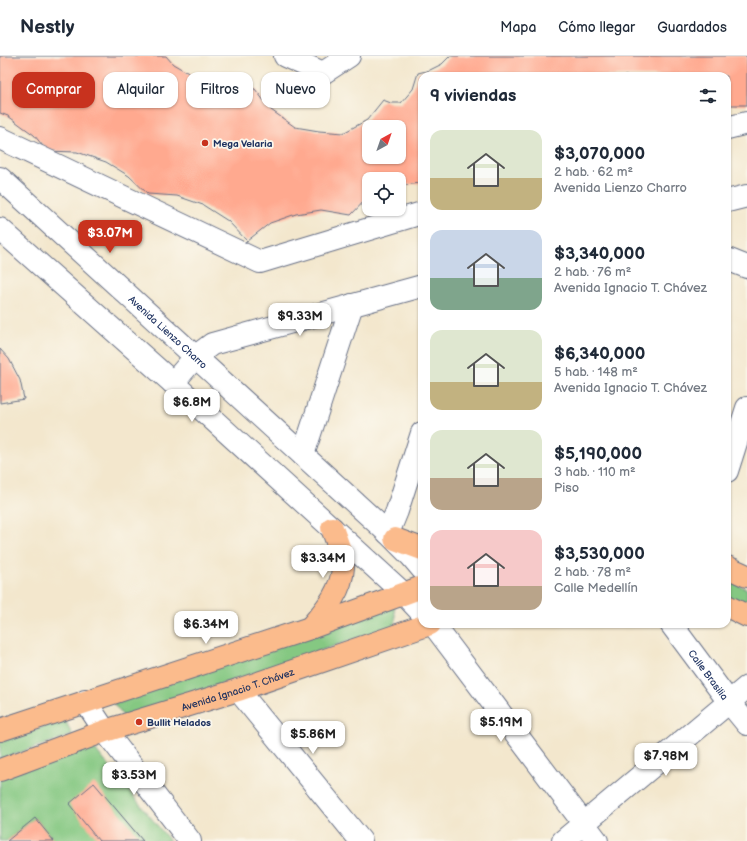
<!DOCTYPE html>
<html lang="es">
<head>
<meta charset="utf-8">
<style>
  :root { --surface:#fff; --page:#f6f6f7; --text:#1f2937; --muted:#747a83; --line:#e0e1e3; --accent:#c8321e }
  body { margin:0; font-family:"Balsamiq Sans",sans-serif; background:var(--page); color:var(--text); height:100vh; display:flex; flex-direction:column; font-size:15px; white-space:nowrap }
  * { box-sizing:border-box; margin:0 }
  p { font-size:13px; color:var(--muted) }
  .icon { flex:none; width:22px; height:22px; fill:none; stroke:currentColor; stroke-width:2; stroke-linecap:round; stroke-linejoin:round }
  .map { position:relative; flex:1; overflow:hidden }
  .drawer { position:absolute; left:418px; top:16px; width:313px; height:556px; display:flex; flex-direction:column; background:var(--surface); border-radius:12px; box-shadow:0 1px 3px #0004 }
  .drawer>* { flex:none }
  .guide { position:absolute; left:12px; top:16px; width:346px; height:36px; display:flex; gap:8px }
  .needle { width:26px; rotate:40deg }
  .fabs { position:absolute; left:362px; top:64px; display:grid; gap:8px }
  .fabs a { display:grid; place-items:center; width:44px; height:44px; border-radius:8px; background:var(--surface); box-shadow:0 1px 3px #0004; font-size:20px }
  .price { position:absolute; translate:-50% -34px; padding:0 9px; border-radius:8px; background:#fff; color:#222; font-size:13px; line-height:26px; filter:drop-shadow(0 1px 2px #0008) }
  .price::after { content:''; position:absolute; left:50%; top:24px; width:12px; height:9px; margin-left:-6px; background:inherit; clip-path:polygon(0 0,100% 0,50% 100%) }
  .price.on { background:var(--accent); color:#fff }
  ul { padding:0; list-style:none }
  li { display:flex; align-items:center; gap:12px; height:100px; padding:0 12px }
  li span { display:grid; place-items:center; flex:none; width:112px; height:80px; border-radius:12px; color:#555 }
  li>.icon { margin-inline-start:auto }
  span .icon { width:48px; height:48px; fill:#fffc; stroke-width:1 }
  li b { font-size:17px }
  h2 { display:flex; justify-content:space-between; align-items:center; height:48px; padding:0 12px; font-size:17px }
  .tag { padding:0 14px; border-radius:12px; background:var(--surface); box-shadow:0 1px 3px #0004; font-size:14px; line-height:36px }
  .tag.on { background:var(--accent); color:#fff }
  header { display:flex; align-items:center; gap:24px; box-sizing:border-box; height:56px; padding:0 20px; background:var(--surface); border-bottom:1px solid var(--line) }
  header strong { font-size:19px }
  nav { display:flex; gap:22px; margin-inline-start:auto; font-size:14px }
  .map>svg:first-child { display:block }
</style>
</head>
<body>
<header>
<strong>Nestly</strong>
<nav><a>Mapa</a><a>Cómo llegar</a><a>Guardados</a></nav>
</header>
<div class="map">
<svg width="747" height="785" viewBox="0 0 747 785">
  <rect width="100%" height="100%" fill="#fbf7ec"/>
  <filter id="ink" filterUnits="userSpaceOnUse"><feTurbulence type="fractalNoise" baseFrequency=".025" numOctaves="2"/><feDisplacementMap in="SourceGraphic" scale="8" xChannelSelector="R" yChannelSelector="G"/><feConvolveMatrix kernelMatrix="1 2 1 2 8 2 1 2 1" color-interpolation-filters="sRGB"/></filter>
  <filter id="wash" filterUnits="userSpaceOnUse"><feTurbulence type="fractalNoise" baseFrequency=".012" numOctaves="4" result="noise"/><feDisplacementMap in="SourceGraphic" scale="16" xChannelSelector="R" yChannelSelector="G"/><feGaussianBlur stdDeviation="0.9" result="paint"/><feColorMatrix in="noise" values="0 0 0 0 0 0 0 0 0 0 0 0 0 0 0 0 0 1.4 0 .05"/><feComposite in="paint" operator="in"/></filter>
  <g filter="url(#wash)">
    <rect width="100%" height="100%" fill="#f3e7cd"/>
    <g fill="#85c882" stroke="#507c70">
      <polygon points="727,524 747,533 747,552 727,542"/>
      <polygon points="394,549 396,569 124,661 113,647"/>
      <polygon points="65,663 72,679 0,703 0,686"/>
      <polygon points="90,687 170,785 54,785 35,762 7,785 0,785 0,723"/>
    </g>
    <g id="blocks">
      <g fill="#ffa98f" fill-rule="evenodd">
        <path d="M0,0H166L173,8L197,22L225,32L255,33L271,54L295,71L319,75L343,77L367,64L383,44L391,47H401L413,33L418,17L430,14L442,8L450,0H747V49H727V20H422V128L419,127L399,130V123H369V140L351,159L321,154L296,158L270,167L247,185L228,165L203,149L177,140L148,138L129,120L106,106L77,96L47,95L34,79L8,60L0,57ZM369,71H399V101H369Z"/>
        <polygon points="0,293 9,303 20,324 24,343 0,347"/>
        <polygon points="94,727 143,785 99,785 69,748"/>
        <polygon points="35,762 54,785 7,785"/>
      </g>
    </g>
  </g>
  <g filter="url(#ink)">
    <use href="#blocks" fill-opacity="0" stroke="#676f85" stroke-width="1"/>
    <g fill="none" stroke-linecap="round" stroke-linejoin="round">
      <g stroke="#676f85" stroke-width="24">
        <g id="minor">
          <polyline points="285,0 323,17 349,0"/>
          <polyline points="727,72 747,67"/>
          <polyline points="0,82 260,206 422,157"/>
          <path id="s1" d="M0,122L388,477L411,500L422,513"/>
          <polyline points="727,145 747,140"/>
          <polyline points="0,173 173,327 404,538 422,557"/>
          <polyline points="727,203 747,211"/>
          <polyline points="173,327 196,300 212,288 422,230"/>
          <polyline points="303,399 352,249"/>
          <polyline points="727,415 747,352"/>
          <polyline points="388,477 397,455 422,377"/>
          <polyline points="433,568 597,785"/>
          <path id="s2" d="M671,568L729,646L747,668"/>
          <polyline points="238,634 361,785"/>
          <polyline points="85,645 105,675 190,785"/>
          <polyline points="563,785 747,631"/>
        </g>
      </g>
      <g stroke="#676f85" stroke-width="24">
        <g id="major">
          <polyline points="395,483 422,493"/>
          <polyline points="727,511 747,520"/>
          <polyline points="727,550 747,560"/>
          <path d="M310,572C325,554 342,535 343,511C343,498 336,484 332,472"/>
          <polyline points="0,674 310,572 422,531"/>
          <path id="s3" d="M0,714L105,675L238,634L430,568"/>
        </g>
      </g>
      <use href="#minor" stroke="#fff" stroke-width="22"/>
      <use href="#major" stroke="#fbbb8c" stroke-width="22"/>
    </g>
  </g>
  <g fill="#c8321e" stroke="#fbf7ec" stroke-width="1.5">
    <circle cx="205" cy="87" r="4"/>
    <circle cx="139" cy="666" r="4"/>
  </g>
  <g text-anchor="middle" stroke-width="3.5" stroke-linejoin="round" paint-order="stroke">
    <g font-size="10" font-weight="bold" fill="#1b2f5e" stroke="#fbf7ec" text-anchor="start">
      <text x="213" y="91">Mega Velaria</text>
      <text x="147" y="670">Bullit Helados</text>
    </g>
    <g font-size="10" fill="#1b2f5e" stroke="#fbf7ec">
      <text dy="4" stroke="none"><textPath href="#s1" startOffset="228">Avenida Lienzo Charro</textPath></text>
      <text dy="4" stroke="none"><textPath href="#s2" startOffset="63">Calle Brasilia</textPath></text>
      <text dy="4" stroke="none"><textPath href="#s3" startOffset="251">Avenida Ignacio T. Chávez</textPath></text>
    </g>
  </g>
</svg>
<div class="fabs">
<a><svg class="needle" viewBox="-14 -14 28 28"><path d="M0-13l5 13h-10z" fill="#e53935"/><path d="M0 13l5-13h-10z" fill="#747a83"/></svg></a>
<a><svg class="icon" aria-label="locate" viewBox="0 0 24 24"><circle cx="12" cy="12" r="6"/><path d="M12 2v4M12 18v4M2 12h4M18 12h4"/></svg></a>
</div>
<b class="price on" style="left:110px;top:198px">$3.07M</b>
<b class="price" style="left:300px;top:281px">$9.33M</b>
<b class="price" style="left:192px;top:367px">$6.8M</b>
<b class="price" style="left:323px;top:523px">$3.34M</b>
<b class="price" style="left:206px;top:589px">$6.34M</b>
<b class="price" style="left:501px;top:687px">$5.19M</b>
<b class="price" style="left:313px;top:699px">$5.86M</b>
<b class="price" style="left:666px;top:721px">$7.98M</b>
<b class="price" style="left:134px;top:740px">$3.53M</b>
<div class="guide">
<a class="tag on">Comprar</a>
<a class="tag">Alquilar</a>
<a class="tag">Filtros</a>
<a class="tag">Nuevo</a>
</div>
<section class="drawer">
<h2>9 viviendas<svg class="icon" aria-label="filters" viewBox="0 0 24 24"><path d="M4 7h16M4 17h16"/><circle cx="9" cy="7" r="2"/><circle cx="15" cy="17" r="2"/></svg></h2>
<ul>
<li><span style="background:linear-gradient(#dfe7d0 60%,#c2b280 0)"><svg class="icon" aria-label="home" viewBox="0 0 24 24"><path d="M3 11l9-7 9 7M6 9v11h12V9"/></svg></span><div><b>$3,070,000</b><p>2 hab. · 62 m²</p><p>Avenida Lienzo Charro</p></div></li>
<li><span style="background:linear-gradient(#c9d6e8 60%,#7fa58c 0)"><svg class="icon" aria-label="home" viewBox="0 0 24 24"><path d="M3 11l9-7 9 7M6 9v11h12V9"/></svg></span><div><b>$3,340,000</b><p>2 hab. · 76 m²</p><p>Avenida Ignacio T. Chávez</p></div></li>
<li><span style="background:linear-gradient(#dfe7d0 65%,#c2b280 0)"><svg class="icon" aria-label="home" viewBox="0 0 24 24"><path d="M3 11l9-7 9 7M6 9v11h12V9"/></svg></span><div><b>$6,340,000</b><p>5 hab. · 148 m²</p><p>Avenida Ignacio T. Chávez</p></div></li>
<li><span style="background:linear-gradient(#dfe7d0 60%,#b9a48a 0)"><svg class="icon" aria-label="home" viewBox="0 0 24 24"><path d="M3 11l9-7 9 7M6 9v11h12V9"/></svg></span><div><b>$5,190,000</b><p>3 hab. · 110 m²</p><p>Piso</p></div></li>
<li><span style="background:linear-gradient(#f6c9c9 70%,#b9a48a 0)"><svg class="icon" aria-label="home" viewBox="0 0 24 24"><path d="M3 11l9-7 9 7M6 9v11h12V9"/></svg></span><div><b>$3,530,000</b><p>2 hab. · 78 m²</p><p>Calle Medellín</p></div></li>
</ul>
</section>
</div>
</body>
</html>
